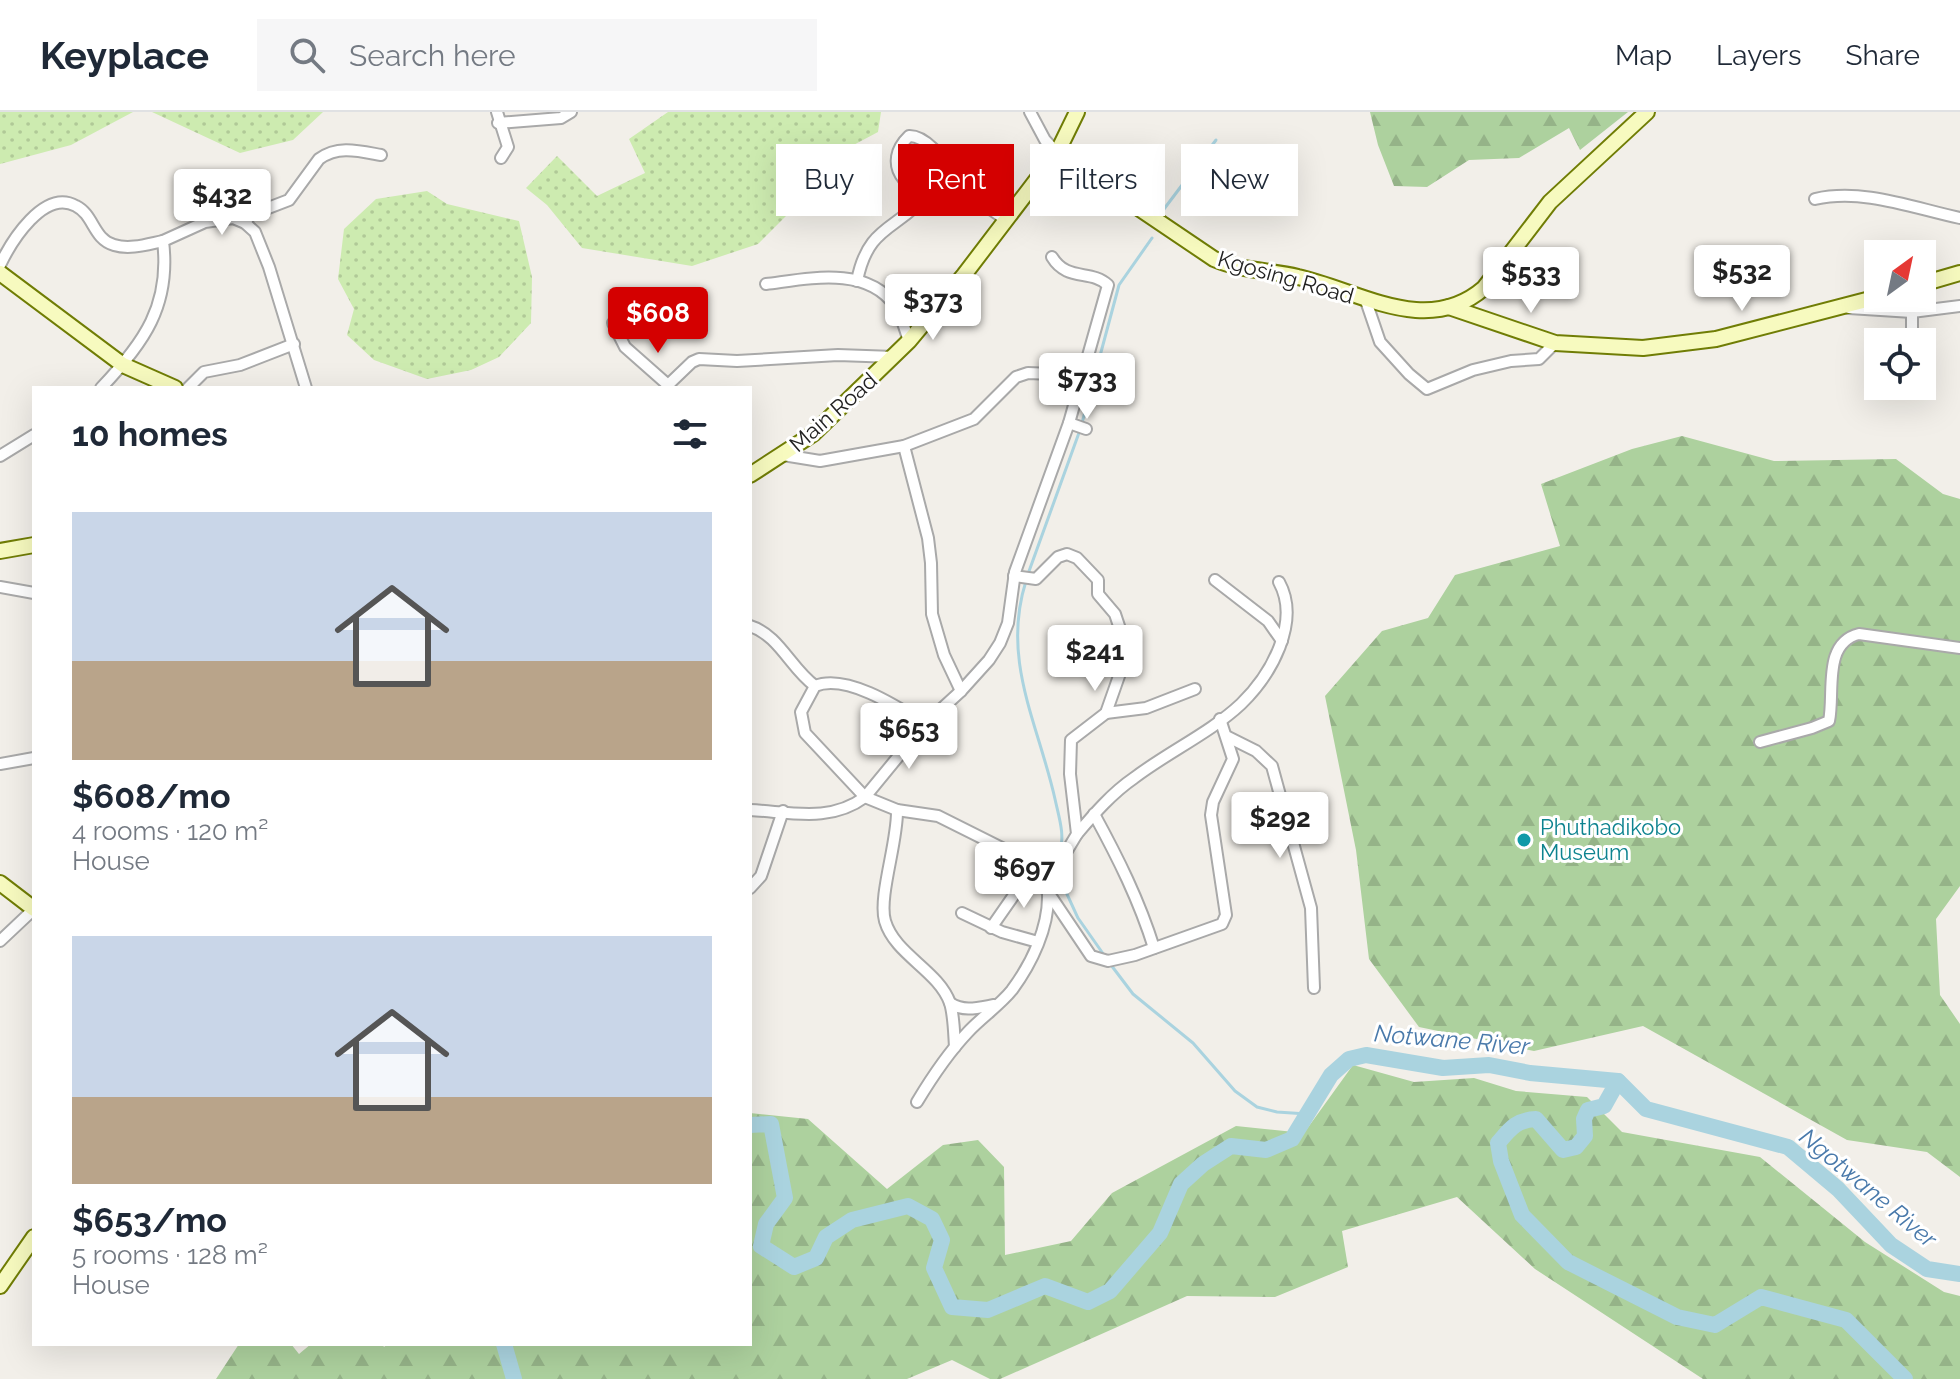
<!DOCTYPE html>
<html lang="en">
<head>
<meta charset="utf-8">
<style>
  :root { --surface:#fff; --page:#f6f6f7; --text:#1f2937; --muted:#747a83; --line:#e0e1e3; --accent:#d40000 }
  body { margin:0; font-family:Raleway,sans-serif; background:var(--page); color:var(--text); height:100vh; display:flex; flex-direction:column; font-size:30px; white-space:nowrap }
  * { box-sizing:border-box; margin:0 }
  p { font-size:26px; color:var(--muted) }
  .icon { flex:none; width:44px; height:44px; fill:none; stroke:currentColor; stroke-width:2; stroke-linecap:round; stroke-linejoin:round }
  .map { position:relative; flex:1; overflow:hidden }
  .sheet { position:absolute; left:32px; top:274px; width:720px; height:960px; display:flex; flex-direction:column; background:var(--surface); border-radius:0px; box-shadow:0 8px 32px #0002 }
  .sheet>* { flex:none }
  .guide { position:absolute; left:776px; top:32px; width:760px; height:72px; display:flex; gap:16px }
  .needle { width:52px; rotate:33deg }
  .tools { position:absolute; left:1864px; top:128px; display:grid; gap:16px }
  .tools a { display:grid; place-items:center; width:72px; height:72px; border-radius:0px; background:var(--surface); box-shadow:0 8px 32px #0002; font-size:40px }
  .price { position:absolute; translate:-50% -68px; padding:0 18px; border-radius:8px; background:#fff; color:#222; font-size:26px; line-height:52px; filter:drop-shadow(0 2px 4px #0008) }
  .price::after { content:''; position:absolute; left:50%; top:48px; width:24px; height:18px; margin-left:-12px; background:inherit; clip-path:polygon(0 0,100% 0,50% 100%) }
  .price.selected { background:var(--accent); color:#fff }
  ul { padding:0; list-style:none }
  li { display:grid; align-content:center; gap:16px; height:424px; padding:0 40px }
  li span { display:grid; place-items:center; height:248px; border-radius:0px; color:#555 }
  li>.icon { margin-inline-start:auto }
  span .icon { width:144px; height:144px; fill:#fffc; stroke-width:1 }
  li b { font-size:34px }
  h2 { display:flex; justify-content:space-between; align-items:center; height:96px; padding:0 40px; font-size:34px }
  .chip { padding:0 28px; border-radius:0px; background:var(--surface); box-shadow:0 8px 32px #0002; font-size:28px; line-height:72px }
  .chip.selected { background:var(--accent); color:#fff }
  header { display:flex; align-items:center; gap:48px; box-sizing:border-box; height:112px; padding:0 40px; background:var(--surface); border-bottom:2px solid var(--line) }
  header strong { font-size:38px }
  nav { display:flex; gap:44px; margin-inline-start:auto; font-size:28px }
  .search { width:560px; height:72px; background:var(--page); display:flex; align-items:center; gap:20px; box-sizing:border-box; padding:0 28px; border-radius:0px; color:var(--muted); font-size:30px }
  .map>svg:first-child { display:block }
</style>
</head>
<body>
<header>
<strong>Keyplace</strong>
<div class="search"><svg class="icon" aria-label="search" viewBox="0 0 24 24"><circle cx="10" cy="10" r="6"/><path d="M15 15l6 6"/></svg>Search here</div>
<nav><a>Map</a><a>Layers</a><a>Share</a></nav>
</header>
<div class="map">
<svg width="1960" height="1267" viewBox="0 0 1960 1267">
  <defs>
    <pattern id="grass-dots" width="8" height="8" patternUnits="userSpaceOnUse" patternTransform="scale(2)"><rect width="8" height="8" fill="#cdebb0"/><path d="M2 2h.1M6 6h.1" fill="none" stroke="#b0c997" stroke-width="1.8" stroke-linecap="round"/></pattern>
    <pattern id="forest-firs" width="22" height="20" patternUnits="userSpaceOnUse" patternTransform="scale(2)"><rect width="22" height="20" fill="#add19e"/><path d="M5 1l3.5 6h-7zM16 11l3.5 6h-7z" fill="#95b388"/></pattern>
  </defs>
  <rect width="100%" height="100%" fill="#f2efe9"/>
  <g fill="url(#grass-dots)">
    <polygon points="0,0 133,0 71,33 0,52"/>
    <polygon points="152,0 323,0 293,28 240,41"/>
    <polygon points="668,0 881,0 878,20 831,45 801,89 758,132 692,154 582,136 547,93 526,76 557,44 597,84 645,61 629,27"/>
    <polygon points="427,79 447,92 519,109 532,165 531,211 499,245 471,258 427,267 374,248 347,223 354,197 338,167 344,117 376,87"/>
  </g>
  <g fill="url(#forest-firs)">
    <polygon points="1370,0 1628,0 1580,38 1569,16 1519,46 1469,48 1427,75 1394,74 1378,33"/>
    <polygon points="1682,324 1774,349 1896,347 1943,382 1960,387 1960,774 1936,807 1940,883 1960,912 1960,1065 1927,1040 1847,1028 1643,914 1534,939 1419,915 1369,847 1356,738 1325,584 1382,519 1428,506 1455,463 1560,434 1541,372 1632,337"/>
    <polygon points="1353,953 1414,970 1474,966 1516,979 1587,985 1622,1020 1760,1045 1865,1130 1944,1180 1960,1184 1960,1267 1703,1267 1535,1157 1457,1085 1342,1119 1348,1155 1275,1185 1187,1184 1000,1267 990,1267 952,1248 907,1267 216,1267 239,1232 291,1232 299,1242 311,1232 382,1232 384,1235 388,1232 750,1232 750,1001 808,1007 887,1077 943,1033 978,1028 1004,1055 1005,1143 1071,1129 1112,1081 1236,1014 1304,1021"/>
  </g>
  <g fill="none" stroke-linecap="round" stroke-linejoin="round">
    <g stroke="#aad3df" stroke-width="3">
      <polyline points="1158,105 1216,28"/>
      <polyline points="1082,311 1119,173 1152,126"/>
      <polyline points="1028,462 1080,318"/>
      <path d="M1026,469C1001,548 1038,611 1055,687C1059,706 1065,722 1060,741"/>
      <polyline points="1057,753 1056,758 1078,806 1104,843"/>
      <polyline points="1111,853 1133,882 1193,931 1235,979 1257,995 1277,1000 1307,1002"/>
    </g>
    <g stroke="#aad3df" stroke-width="16">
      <polyline points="1618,969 1646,997 1788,1035 1838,1077 1891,1133 1927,1157 1960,1162"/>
      <path d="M750,1013L771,1012L785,1086L766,1112L761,1134L794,1155L816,1146L826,1125L852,1108L908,1094L932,1107L942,1128L934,1156L952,1195L988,1198L1045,1174L1088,1190L1110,1179L1160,1121L1181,1072L1203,1052L1231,1034L1266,1038L1292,1027L1331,963L1349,947L1366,943L1443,956L1489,953L1530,961L1618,969L1604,994L1588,998L1584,1007L1585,1024L1576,1035L1563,1038L1536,1007C1516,1008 1510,1017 1498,1031L1501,1049L1522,1103L1568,1150L1677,1205L1715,1213L1761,1185L1846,1208L1905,1267"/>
      <polyline points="504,1232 514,1267"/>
    </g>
    <g stroke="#a9a9a9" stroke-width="14">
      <g id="street">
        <polyline points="497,0 508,35 501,46"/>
        <polyline points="1030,0 1045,28 1057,41"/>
        <polyline points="498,11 561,6 571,0"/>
        <path d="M970,81C959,80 949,84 938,84C905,81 881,51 909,24C932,23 954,66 969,81C980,91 994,99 1006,108"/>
        <path d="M1815,87C1863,76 1913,96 1960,106"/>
        <path d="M245,111L250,103L289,88L319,47C338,33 359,39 381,43"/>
        <path d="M0,153C11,130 44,76 76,94C94,103 93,127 114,133C130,138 148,132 163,129"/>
        <path d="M857,169C868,113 896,119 928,82"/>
        <path d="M766,172C807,167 867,153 895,194C902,204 905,218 909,229"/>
        <polyline points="1366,189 1380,230 1409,262 1427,277 1473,258 1511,249 1539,247 1555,231"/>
        <polyline points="1849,196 1912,200 1960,194"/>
        <polyline points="613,211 625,235 668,273 667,276"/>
        <polyline points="1912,230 1912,200"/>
        <polyline points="668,273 692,250 699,247 737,249 838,243 894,245"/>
        <path d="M101,276C144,231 171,193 163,129L205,110L233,106L245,111L255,120L269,155L306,276"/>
        <polyline points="188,276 204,260 240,253 294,232"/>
        <polyline points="1069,311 1086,317"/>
        <polyline points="904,334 928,426 931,451 932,502 944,543 961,579"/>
        <polyline points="783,343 820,349 904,334 974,307 1016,265 1028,261 1052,262 1080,275"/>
        <polyline points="0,344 34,323"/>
        <polyline points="1215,468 1268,509 1282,529"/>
        <polyline points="0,475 34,481"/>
        <path d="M750,514C779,523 791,557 815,574"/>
        <polyline points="1106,601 1146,596 1195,577"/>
        <path d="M925,612C898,595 846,561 815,574L801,600L805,621L865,685L897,698L938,704L1030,750L1044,753L1062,747L1077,722L1070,662L1071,628L1106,601L1125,547L1124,529L1115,502L1098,482V468L1077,446L1067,442L1058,445L1036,467L1014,464"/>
        <polyline points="1228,625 1256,639 1272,654 1311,796 1314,876"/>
        <path d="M1760,630L1812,616L1829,609C1835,581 1822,531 1859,522L1960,536"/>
        <polyline points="0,652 34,646"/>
        <path d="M750,698C791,700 830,711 865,685L925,612L961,579L989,548L1000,531L1008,511L1015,460L1069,311L1108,173C1091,157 1067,170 1052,145"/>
        <path d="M897,698C898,729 878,785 885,809C895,843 938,858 950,891C954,904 954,921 955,935"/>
        <path d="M1094,702C1118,746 1139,788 1154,836"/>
        <path d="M1077,722C1094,702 1112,681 1134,666C1168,640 1210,621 1241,592C1271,563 1301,510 1279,470"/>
        <polyline points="1030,750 1030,760 1048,780 1091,844 1108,849 1135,843 1222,812 1226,803 1211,703 1213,690 1233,647 1220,607"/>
        <polyline points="750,776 761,764 783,699"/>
        <polyline points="962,801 1002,820 1038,830"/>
        <polyline points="991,816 1030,760"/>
        <polyline points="0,829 34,797"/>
        <path d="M950,891C964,900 977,896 994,893"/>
        <path d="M917,990C932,965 948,941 968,920C981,906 1000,893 1012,878C1032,851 1049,815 1048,782"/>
      </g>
    </g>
    <g stroke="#707d05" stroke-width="18">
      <g id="secondary">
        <path d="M1057,41L1214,147C1242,159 1269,158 1298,165C1358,178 1426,226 1484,176L1550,90L1647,0"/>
        <polyline points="0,161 123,253 175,276"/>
        <polyline points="1922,172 1960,161"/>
        <polyline points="1449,195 1555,231 1643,236 1716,227 1878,185"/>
        <polyline points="750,363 813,322 909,229 964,163 1057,41 1077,0"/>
        <polyline points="0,439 34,433"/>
        <polyline points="0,771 34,797"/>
        <polyline points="0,1174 34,1125"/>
      </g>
    </g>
    <use href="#street" stroke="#fff" stroke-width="10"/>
    <use href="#secondary" stroke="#f7fabf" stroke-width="14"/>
  </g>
  <circle fill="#0f9aa8" stroke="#fff" stroke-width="3" cx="1524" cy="728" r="8"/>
  <g text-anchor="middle" stroke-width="6" stroke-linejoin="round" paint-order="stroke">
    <g font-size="22" fill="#222" stroke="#fff">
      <text transform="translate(1286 165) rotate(16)" y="8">Kgosing Road</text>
      <text transform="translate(833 300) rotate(-41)" y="8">Main Road</text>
    </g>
    <g font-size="22" fill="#0d838f" stroke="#fff" text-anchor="start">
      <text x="1540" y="723">Phuthadikobo<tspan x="1540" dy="25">Museum</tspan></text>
    </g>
    <g font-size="24" font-style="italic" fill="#4a7aab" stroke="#fff">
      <text transform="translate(1452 928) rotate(5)" y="8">Notwane River</text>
      <text transform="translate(1868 1076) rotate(40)" y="8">Ngotwane River</text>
    </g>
  </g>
</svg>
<div class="tools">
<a><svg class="needle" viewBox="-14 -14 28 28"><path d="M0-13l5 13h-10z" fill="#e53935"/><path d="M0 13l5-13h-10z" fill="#747a83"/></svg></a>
<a><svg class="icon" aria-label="locate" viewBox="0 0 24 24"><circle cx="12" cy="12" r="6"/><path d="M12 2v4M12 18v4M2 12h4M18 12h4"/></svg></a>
</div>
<b class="price" style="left:222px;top:125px">$432</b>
<b class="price" style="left:1742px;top:201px">$532</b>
<b class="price" style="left:1531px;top:203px">$533</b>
<b class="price" style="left:933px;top:230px">$373</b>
<b class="price selected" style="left:658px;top:243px">$608</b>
<b class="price" style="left:1087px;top:309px">$733</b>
<b class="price" style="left:1095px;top:581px">$241</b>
<b class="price" style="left:909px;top:659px">$653</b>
<b class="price" style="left:1280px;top:748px">$292</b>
<b class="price" style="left:1024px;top:798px">$697</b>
<div class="guide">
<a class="chip">Buy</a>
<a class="chip selected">Rent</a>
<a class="chip">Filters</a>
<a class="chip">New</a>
</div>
<section class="sheet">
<h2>10 homes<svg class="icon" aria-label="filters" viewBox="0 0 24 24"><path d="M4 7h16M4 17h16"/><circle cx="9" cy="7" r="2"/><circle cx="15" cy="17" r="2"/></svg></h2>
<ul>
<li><span style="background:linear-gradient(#c9d6e8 60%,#b9a48a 0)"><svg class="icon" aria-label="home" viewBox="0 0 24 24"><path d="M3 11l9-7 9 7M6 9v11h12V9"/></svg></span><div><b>$608/mo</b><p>4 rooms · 120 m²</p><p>House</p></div></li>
<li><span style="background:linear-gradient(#c9d6e8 65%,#b9a48a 0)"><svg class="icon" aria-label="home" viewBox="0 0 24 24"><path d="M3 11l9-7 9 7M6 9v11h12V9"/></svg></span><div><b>$653/mo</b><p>5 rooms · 128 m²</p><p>House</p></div></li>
</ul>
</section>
</div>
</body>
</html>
